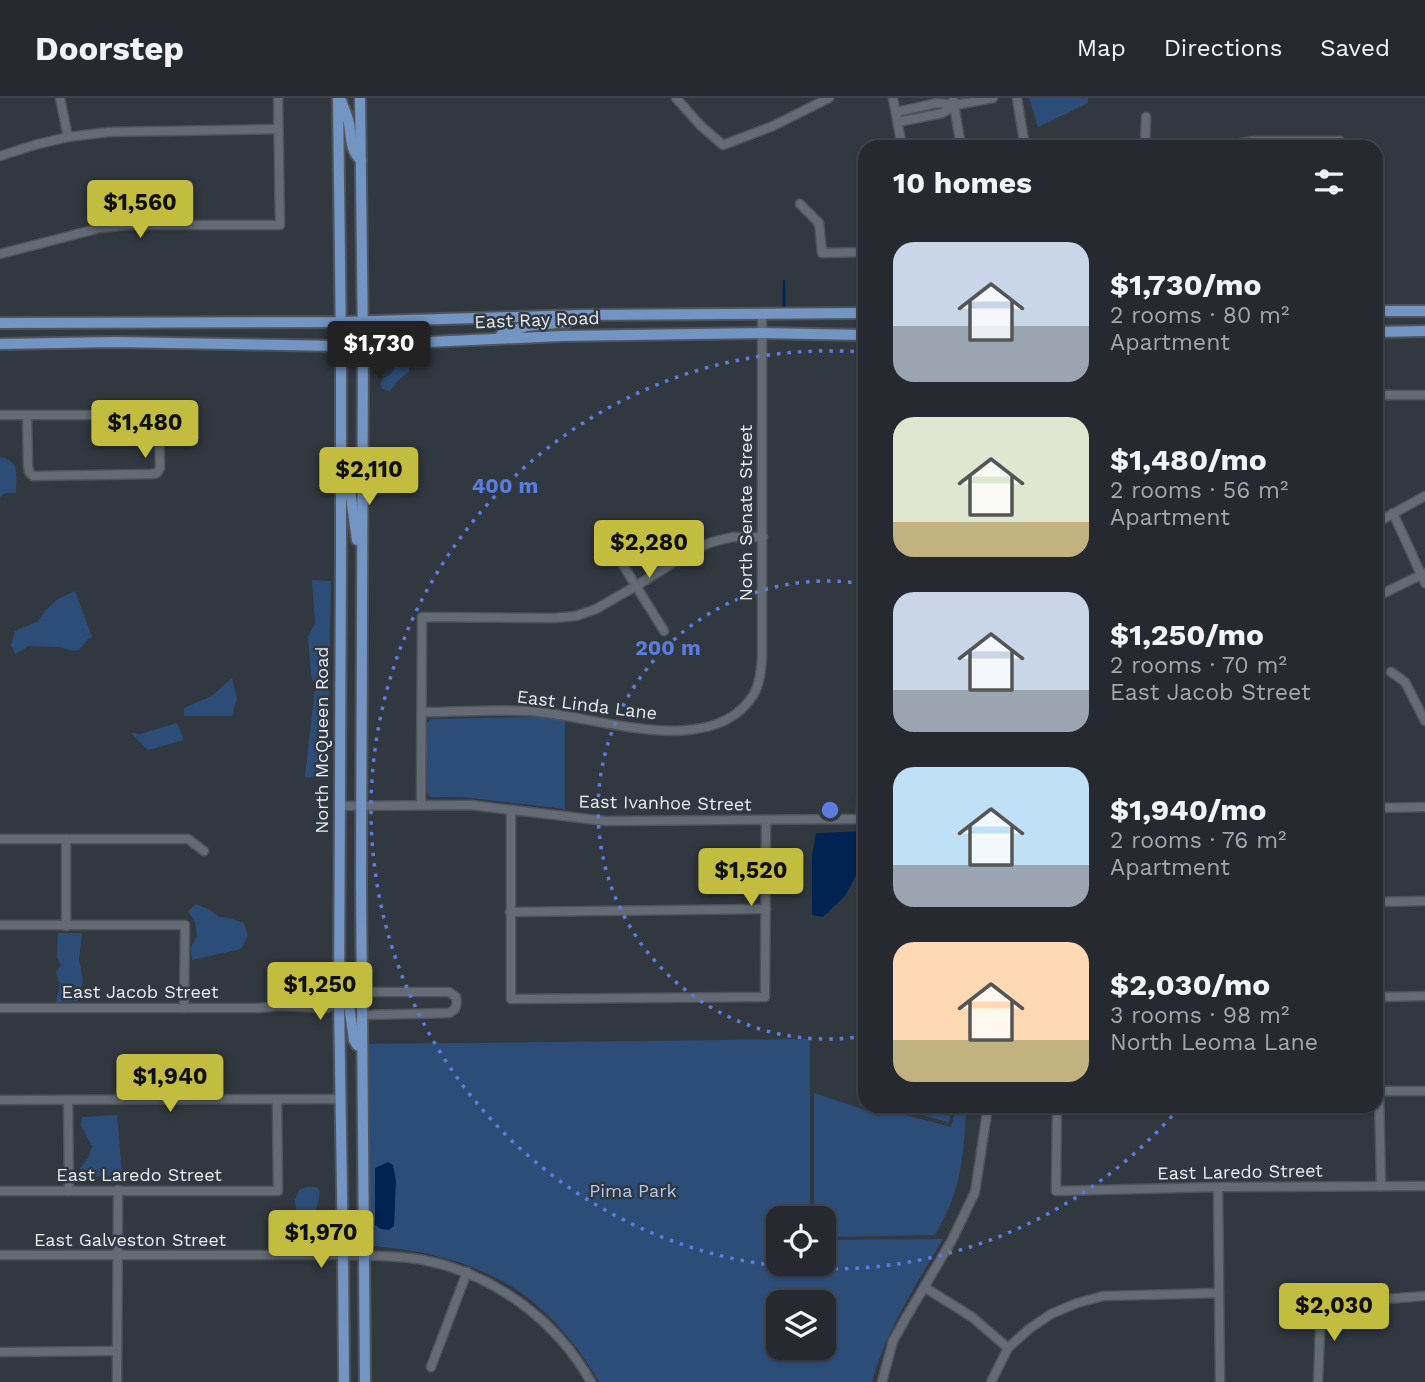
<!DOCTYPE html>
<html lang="en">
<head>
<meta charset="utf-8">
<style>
  :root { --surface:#262a30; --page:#2e3238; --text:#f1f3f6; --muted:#a4a7ab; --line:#42464c; --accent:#c2bd3f }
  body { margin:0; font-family:"Work Sans",sans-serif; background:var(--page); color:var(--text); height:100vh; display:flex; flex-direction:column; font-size:26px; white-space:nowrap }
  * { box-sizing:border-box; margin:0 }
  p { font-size:23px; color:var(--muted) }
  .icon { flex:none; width:38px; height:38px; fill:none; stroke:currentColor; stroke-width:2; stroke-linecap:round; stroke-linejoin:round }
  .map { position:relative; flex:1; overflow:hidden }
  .drawer { position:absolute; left:858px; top:42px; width:525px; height:973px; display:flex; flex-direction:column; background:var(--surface); border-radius:21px; box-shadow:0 2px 5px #0004,0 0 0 2px var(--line) }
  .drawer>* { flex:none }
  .controls { position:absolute; left:766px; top:1108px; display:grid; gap:14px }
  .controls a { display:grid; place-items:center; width:70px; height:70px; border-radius:14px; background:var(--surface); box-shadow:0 2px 5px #0004,0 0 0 2px var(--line); font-size:35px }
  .price { position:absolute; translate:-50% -60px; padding:0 16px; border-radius:7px; background:var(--accent); color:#111; font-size:23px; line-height:46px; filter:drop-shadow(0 2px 4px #0008) }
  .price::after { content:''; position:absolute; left:50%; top:42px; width:21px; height:16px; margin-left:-10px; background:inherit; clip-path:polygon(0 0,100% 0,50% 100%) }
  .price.on { background:#222; color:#fff }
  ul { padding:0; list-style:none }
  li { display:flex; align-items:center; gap:21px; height:175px; padding:0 35px }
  li span { display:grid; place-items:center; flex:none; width:196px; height:140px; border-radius:21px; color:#555 }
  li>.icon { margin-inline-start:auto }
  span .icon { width:84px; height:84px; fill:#fffc; stroke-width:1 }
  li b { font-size:30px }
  h2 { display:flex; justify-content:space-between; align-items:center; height:84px; padding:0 35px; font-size:30px }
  header { display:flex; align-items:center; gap:42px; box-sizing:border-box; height:98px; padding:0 35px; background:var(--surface); border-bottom:2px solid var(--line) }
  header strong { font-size:33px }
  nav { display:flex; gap:38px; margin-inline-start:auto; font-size:24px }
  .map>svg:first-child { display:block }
</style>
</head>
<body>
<header>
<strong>Doorstep</strong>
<nav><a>Map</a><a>Directions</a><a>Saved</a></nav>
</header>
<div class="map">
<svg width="1425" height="1284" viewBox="0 0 1425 1284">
  <rect width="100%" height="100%" fill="#323840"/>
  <g fill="#2d4d79" fill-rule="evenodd">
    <polygon points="1029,0 1088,0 1088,5 1038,29"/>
    <polygon points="404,263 409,267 409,274 398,282 390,293 382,291 380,287 383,280 391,276 398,265"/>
    <path d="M0,359C21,362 16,379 16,395H5L0,399Z"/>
    <polygon points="312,482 331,483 327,679 305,679 315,589 311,577 308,539 315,525"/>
    <polygon points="75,493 92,539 88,541 79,552 73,553 59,549 29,548 15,556 11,547 15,533 38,523 46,512 58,501"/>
    <polygon points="232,580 237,600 232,618 184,618 184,610 212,598"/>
    <polygon points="541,619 565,623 565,711 462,699 430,699 427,694 426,627 431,621"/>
    <polygon points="177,625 184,642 148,652 131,635 140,636"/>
    <polygon points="196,806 210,812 219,819 229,820 244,825 248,838 241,851 192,862 191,849 197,838 195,824 188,813"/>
    <polygon points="58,835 82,835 79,861 83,883 78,903 56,904 60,887 56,874 61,868 57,859"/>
    <path d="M810,941V1120H779V1166H824V1142L943,1141C916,1187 886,1232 872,1284H599C545,1192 479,1158 375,1148L370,1144L366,946ZM779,1204H824V1250H779Z"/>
    <path d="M814,995L865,1012L871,1008L951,1029L956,1011L966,1013C963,1064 961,1092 935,1137L824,1139V1120H814Z"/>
    <polygon points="920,1008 953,1008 949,1024 918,1016"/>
    <polygon points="117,1017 122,1077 86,1079 80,1071 88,1060 92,1048 81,1028 82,1019"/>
    <polygon points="306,1089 316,1089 320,1093 316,1112 319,1124 309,1133 298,1132 295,1102 299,1092"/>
  </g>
  <g fill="#002351">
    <polygon points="864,733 864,763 845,798 823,819 812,817 812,758 816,735"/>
    <polygon points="388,1064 393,1067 396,1083 394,1128 389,1132 381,1131 375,1127 375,1070"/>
  </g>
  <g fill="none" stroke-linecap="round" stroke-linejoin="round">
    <polyline stroke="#002351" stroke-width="2.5" points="784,183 784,211"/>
    <g stroke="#4f545b" stroke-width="11">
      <g id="minor">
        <polyline points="60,0 68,39"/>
        <polyline points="676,0 701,28 723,47 773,28 829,0"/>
        <polyline points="893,0 902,49"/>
        <polyline points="953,0 961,49"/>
        <polyline points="1017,0 1025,49"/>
        <polyline points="896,14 937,5 955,7 993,0"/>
        <polyline points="898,24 943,15 955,7"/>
        <polyline points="1145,49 1146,19"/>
        <polyline points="1214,49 1255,43 1340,43 1340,49"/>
        <polyline points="0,58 38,46 68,39 109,34 278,31"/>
        <polyline points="800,106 819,125 822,155 864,154"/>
        <polyline points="0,156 100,130 129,127 280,127 278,0"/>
        <polyline points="1376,297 1425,297"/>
        <polyline points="0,317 151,317 158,321 159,327 160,370 157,375 152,376 33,378 29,374 28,367 27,317"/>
        <polyline points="864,341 863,346 864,364"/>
        <polyline points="1393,415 1425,485"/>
        <polyline points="1376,425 1425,398"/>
        <polyline points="610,446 664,533"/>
        <polyline points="1376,499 1425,475"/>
        <polyline points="1391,574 1405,584 1425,623"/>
        <path d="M422,614C457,614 493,611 528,613C592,616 712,665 754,596C760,585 761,572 762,560V216"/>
        <polyline points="421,707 422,519 554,520 576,518 596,511 636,488 695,451 712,444 733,439 763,439"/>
        <polyline points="339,708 470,707 606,723 864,721"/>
        <polyline points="1376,710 1425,709"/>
        <polyline points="511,712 511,901 765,899 766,722"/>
        <polyline points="861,720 863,618 862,513 864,486"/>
        <polyline points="0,741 188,741 204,753"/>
        <polyline points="66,741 66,828"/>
        <polyline points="1376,804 1425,803"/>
        <polyline points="510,814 766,811"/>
        <polyline points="0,827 185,827 184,910"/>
        <path d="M361,894H449L456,899C458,907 456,912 449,915L362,917"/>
        <polyline points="1376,899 1425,898"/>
        <polyline points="279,908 292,898 330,898 339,903"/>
        <polyline points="0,910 259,910 279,908 327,910 339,903"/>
        <polyline points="1376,993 1425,993"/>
        <polyline points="1379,993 1381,1088"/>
        <polyline points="0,1002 339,1001"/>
        <polyline points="68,1002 69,1093"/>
        <polyline points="1057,1008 1056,1093 1218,1089 1425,1088"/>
        <polyline points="1218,1089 1220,1284"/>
        <polyline points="0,1093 278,1093 277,1002"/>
        <path d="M0,1157H343C370,1158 397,1157 423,1162C494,1176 556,1222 591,1284"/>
        <polyline points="924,1189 972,1219 1008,1250"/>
        <polyline points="0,1254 117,1253"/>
        <polyline points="431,1269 467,1174"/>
        <polyline points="117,1284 118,1092"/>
        <polyline points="882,1284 893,1243 907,1218 952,1142 975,1094 988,1008"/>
        <polyline points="991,1284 1008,1250 1029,1231 1051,1216 1077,1205 1103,1198 1219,1195"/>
        <polyline points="1318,1284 1321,1206 1425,1198"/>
      </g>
    </g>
    <g stroke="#4f545b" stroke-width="14">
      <g id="major">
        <polyline points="338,0 341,248 341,462 339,903 343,1157 344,1284"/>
        <polyline points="360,0 363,247 361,786 365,1284"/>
        <path d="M341,3C344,10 347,17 349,25C351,38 350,53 361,62"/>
        <polyline points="1376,213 1425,213"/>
        <polyline points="0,225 340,224 582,217 864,215"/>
        <polyline points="1376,234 1425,233"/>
        <polyline points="501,237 526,228 568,224"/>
        <polyline points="0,246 115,244 341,248 561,238 762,235 864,237"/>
        <polyline points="340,387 350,392 357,442"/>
        <polyline points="339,903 349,907 354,942 357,947 362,949"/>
      </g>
    </g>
    <use href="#minor" stroke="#646b74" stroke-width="8"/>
    <use href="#major" stroke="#7395c4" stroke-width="10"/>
  </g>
  <g fill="none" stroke="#5a7ddf" stroke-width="3.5" stroke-dasharray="3.5 7">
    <path d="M864 938A229 229 0 1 1 864 486"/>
    <path d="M1179 1010A459 459 0 1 1 862 254"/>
  </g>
  <g text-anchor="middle" stroke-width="5" stroke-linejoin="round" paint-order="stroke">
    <g font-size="18" fill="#e7ebf0" stroke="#323840">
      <text transform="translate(537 222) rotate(-2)" y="6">East Ray Road</text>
      <text transform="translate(746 415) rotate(-90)" y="6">North Senate Street</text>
      <text transform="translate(587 607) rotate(7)" y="6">East Linda Lane</text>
      <text transform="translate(322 642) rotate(-90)" y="6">North McQueen Road</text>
      <text transform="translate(665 705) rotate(1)" y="6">East Ivanhoe Street</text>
      <text x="140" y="900">East Jacob Street</text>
      <text transform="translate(1240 1074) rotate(-1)" y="6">East Laredo Street</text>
      <text x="139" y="1083">East Laredo Street</text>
      <text x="130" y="1148">East Galveston Street</text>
    </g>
    <g font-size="18" fill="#aec9ed" stroke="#323840">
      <text x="633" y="1099">Pima Park</text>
    </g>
  </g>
  <circle cx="830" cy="712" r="10" fill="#5a7ddf" stroke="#323840" stroke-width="3.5"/>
  <g font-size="21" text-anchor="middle" font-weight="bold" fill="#5a7ddf" stroke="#323840" stroke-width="5" stroke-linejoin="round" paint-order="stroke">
    <text x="505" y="395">400 m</text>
    <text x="668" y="557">200 m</text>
  </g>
</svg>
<div class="controls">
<a><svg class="icon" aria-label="locate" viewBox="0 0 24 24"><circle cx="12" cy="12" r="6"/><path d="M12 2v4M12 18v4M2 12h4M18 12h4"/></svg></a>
<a><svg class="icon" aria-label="layers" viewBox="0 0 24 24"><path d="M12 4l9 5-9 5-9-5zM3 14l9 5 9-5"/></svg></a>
</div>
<b class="price" style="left:140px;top:142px">$1,560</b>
<b class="price on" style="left:379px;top:283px">$1,730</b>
<b class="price" style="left:145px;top:362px">$1,480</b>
<b class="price" style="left:369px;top:409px">$2,110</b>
<b class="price" style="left:649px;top:482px">$2,280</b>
<b class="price" style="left:751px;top:810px">$1,520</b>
<b class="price" style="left:320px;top:924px">$1,250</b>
<b class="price" style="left:170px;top:1016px">$1,940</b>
<b class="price" style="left:321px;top:1172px">$1,970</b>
<b class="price" style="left:1334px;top:1245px">$2,030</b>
<section class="drawer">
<h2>10 homes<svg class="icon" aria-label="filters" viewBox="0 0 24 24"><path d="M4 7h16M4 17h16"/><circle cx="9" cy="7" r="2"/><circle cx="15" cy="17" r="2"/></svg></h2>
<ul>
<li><span style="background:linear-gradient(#c9d6e8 60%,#9aa5b1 0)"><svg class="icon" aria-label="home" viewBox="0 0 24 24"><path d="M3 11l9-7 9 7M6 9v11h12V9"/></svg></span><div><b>$1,730/mo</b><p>2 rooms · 80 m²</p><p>Apartment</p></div></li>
<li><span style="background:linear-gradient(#dfe7d0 75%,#c2b280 0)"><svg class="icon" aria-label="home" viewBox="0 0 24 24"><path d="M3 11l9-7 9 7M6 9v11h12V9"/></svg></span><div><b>$1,480/mo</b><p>2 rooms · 56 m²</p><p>Apartment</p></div></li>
<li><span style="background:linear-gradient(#c9d6e8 70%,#9aa5b1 0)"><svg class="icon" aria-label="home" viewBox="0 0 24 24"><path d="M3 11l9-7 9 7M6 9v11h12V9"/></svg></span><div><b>$1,250/mo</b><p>2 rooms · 70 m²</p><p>East Jacob Street</p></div></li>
<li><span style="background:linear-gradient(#bfe0f5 70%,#9aa5b1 0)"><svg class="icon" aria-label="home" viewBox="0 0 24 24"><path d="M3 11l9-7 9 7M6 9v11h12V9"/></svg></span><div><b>$1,940/mo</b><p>2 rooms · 76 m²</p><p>Apartment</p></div></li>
<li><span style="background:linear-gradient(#ffd9b3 70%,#c2b280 0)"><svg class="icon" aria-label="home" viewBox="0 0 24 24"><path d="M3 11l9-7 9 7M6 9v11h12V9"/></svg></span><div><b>$2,030/mo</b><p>3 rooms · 98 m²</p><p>North Leoma Lane</p></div></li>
</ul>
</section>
</div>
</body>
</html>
